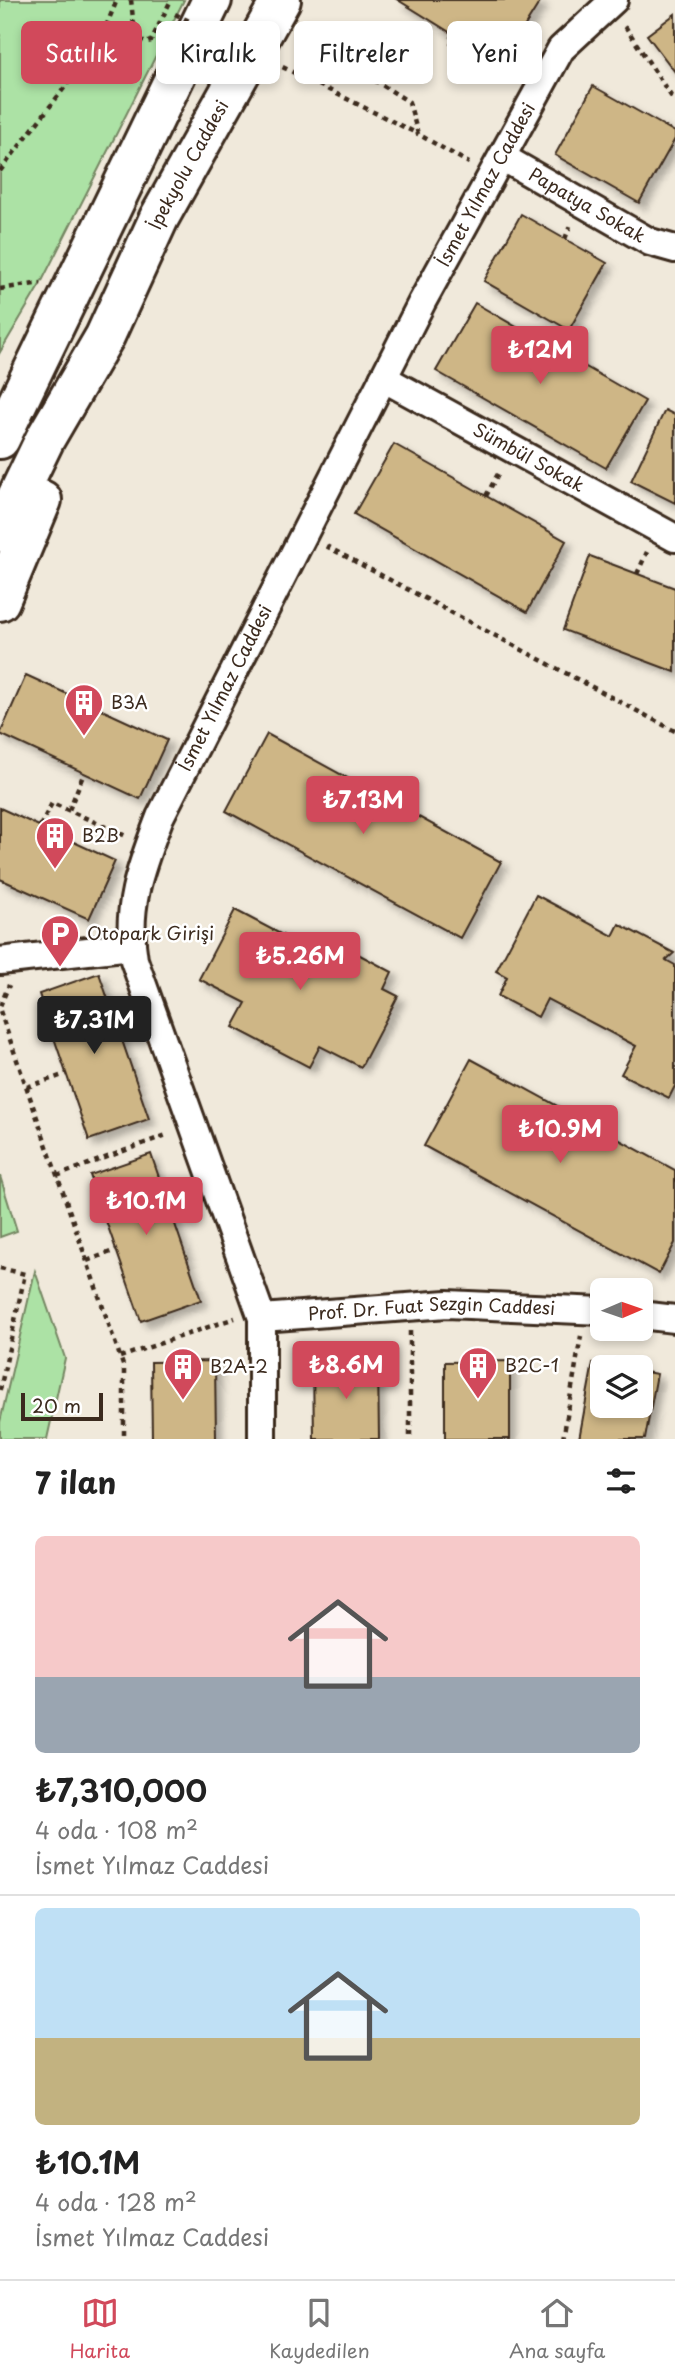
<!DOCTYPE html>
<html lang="tr">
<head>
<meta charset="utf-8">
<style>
  :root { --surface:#fff; --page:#f6f6f6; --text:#222; --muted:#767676; --line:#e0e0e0; --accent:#d1495b }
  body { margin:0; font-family:"Playpen Sans",sans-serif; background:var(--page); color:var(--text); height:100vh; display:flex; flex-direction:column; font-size:26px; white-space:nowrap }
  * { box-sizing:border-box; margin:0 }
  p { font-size:23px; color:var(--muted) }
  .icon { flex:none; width:38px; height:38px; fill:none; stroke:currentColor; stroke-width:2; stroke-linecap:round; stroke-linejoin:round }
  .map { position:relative; height:1439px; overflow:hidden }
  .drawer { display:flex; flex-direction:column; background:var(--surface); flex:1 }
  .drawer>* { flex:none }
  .hud { position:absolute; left:21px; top:21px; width:634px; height:63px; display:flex; gap:14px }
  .needle { width:46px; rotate:88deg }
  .tools { position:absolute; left:590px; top:1278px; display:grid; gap:14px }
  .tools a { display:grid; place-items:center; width:63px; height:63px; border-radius:10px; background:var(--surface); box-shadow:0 4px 10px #0003; font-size:35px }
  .scale { position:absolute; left:21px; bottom:18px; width:82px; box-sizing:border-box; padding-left:7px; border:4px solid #3b2a1e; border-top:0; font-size:19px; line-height:24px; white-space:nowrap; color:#3b2a1e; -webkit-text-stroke:5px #fff; paint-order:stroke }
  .price { position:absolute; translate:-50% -60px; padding:0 16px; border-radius:7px; background:var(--accent); color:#fff; font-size:23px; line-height:46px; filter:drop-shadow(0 2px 4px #0008) }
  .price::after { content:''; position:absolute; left:50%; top:42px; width:21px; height:16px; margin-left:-10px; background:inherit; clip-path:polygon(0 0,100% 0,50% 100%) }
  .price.active { background:#222; color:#fff }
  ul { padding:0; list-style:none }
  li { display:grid; align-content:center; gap:14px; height:371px; padding:0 35px }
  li+li { border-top:2px solid var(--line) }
  li span { display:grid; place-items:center; height:217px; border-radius:10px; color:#555 }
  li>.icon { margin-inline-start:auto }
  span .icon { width:126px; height:126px; fill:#fffc; stroke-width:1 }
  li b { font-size:30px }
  h2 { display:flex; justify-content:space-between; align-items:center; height:84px; padding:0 35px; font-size:30px }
  .pill { padding:0 24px; border-radius:10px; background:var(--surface); box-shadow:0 4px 10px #0003; font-size:24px; line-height:63px }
  .pill.active { background:var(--accent); color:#fff }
  .tab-bar { display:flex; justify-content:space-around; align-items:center; height:98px; border-top:2px solid var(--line); background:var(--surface); font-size:19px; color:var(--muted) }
  .tab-bar a { display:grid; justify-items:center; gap:4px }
  .tab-bar .active { color:var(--accent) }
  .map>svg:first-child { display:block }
</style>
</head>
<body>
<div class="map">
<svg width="675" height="1439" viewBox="0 0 675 1439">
  <defs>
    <filter id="shadow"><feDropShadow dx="6" dy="6" stdDeviation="3.5" flood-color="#0004"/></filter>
  </defs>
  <rect width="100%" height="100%" fill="#f0e9db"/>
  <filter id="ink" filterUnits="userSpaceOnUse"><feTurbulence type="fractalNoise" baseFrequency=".0143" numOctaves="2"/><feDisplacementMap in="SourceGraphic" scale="14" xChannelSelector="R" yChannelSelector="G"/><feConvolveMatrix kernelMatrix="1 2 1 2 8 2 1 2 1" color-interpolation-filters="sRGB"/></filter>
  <g filter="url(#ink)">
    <g fill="#ace2a5" stroke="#748662" stroke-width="2">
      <polygon points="0,0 184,0 41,283 0,352"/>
      <polygon points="0,1176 17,1231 0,1237"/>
      <polygon points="35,1271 65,1358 47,1439 0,1439 0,1422"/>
    </g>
    <g fill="#ceb686" stroke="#3b2a1e" stroke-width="2" filter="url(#shadow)">
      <polygon points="398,0 541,0 501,64"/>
      <polygon points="675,14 675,72 647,35"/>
      <polygon points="593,86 675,132 675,139 639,203 555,155"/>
      <polygon points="521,214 607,263 569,330 484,281"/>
      <polygon points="475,303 645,401 606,468 436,371"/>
      <polygon points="665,410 675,415 675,503 631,481"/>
      <polygon points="394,444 566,541 527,612 354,514"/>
      <polygon points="590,556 675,588 675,672 563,630"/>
      <polygon points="26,675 167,740 140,799 0,734"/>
      <polygon points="267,734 501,862 460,938 226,811"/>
      <polygon points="0,808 115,861 89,919 0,879"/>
      <polygon points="536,895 613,936 619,924 674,953 666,960 675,965 675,1086 669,1098 621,1074 636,1046 547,999 538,1017 498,996 507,977 496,971"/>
      <polygon points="235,910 322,956 328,944 341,951 343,946 392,972 384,989 398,996 361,1067 320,1046 309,1067 233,1027 246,1003 199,979"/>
      <polygon points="99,973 149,1119 89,1140 39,994"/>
      <polygon points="471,1059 675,1170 675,1243 659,1274 424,1146"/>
      <polygon points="151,1154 201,1300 141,1321 90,1175"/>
      <polygon points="215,1361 216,1439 152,1439 151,1362"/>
      <polygon points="510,1361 510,1439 445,1439 445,1362"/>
      <polygon points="313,1362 378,1362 379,1439 314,1439"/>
      <polygon points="593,1363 615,1367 602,1367 602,1405 640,1405 640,1371 657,1374 645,1439 579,1439"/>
    </g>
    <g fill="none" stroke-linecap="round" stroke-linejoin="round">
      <g stroke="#3b2a1e" stroke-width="32">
        <g id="minor">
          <path id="s1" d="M502,157L650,242L675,249"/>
          <path id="s2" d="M383,378L675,538"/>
          <polyline points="0,961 132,946"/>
          <polyline points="640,1315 675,1319"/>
          <path id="s3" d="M262,1318L447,1304L602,1311"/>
          <path id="s4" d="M262,1439V1318L134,960C125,906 141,867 160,817L422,302L561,49L614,0"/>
        </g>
      </g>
      <g stroke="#3b2a1e" stroke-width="44">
        <g id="trunk">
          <polyline points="0,439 212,0"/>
          <path id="s5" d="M0,532L45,439L105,336L159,218L281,0"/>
          <polyline points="0,601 42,500"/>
        </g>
      </g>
      <g stroke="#3b2a1e" stroke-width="4.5" stroke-dasharray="5 5" stroke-linecap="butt">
        <path d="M131,0C133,14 132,34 145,43L151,41L171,0"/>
        <polyline points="625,26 671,96 675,97"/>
        <polyline points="298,32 409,102 418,134 469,163"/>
        <polyline points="453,34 449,42 516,82"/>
        <polyline points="0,171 99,43 117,0"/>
        <polyline points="565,239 570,226"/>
        <polyline points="0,289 41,283"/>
        <polyline points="486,496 499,472"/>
        <polyline points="326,546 675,731"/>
        <polyline points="637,574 647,552"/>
        <polyline points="69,810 84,773"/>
        <polyline points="40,826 52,803 126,836"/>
        <polyline points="0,1006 9,985"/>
        <polyline points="0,1011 124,1368 124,1439"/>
        <polyline points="27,1087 66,1074"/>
        <polyline points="57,1176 169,1134"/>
        <polyline points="87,1261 116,1250"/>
        <polyline points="0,1268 25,1274 0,1390"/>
        <polyline points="410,1331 410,1439"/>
        <polyline points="120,1357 235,1318"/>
        <polyline points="563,1439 581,1336"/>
      </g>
      <use href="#minor" stroke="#fff" stroke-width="26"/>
      <use href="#trunk" stroke="#fff" stroke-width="38"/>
      <polyline stroke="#3b2a1e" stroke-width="4.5" stroke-dasharray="5 5" stroke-linecap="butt" points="175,14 418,134"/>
    </g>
  </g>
  <defs>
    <g id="building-pin" transform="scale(2.0125)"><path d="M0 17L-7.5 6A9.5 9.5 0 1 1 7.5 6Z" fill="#d1495b" stroke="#fff"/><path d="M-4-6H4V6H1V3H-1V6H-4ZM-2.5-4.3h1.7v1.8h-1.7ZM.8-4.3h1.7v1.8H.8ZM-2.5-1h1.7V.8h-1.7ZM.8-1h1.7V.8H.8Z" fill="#fff"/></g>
    <g id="parking-pin" transform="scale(2.0125)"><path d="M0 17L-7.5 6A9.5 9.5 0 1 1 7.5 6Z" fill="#d1495b" stroke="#fff"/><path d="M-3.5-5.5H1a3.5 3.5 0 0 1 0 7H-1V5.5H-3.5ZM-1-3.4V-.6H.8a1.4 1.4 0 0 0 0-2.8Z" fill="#fff"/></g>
  </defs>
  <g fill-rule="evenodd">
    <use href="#building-pin" x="84" y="703"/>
    <use href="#building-pin" x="55" y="836"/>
    <use href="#parking-pin" x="60" y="934"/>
    <use href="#building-pin" x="478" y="1366"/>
    <use href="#building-pin" x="183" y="1367"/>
  </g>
  <g text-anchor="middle" stroke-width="5" stroke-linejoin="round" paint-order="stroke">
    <g font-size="18" fill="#3b2a1e" stroke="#fff">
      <text dy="6" stroke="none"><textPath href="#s5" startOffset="413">İpekyolu Caddesi</textPath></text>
      <text dy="6" stroke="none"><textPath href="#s4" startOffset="1360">İsmet Yılmaz Caddesi</textPath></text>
      <text dy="6" stroke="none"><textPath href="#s1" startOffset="98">Papatya Sokak</textPath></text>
      <text dy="6" stroke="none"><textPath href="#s2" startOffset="166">Sümbül Sokak</textPath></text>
      <text dy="6" stroke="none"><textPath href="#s4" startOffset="793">İsmet Yılmaz Caddesi</textPath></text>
      <text dy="6" stroke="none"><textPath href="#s3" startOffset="170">Prof. Dr. Fuat Sezgin Caddesi</textPath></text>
    </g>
    <g font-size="18" fill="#3b2a1e" stroke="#fff" text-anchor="start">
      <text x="111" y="709">B3A</text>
      <text x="82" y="842">B2B</text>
      <text x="87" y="940">Otopark Girişi</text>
      <text x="505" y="1372">B2C-1</text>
      <text x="210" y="1373">B2A-2</text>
    </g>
  </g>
</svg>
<div class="tools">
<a><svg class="needle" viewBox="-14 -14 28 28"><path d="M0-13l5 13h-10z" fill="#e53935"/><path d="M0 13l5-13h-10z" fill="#767676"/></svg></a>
<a><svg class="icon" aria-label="layers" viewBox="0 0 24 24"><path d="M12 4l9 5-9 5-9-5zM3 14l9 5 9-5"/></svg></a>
</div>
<div class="scale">20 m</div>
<b class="price" style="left:540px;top:386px">₺12M</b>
<b class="price" style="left:363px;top:836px">₺7.13M</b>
<b class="price" style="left:300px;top:992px">₺5.26M</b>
<b class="price active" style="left:94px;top:1056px">₺7.31M</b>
<b class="price" style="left:560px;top:1165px">₺10.9M</b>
<b class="price" style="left:146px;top:1237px">₺10.1M</b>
<b class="price" style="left:346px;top:1401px">₺8.6M</b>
<div class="hud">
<a class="pill active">Satılık</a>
<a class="pill">Kiralık</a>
<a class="pill">Filtreler</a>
<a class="pill">Yeni</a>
</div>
</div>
<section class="drawer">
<h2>7 ilan<svg class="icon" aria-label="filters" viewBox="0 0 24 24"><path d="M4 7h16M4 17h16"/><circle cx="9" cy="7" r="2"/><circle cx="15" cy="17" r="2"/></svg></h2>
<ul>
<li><span style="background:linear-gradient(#f6c9c9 65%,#9aa5b1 0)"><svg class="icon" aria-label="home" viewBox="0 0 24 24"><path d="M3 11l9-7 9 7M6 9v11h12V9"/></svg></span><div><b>₺7,310,000</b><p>4 oda · 108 m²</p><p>İsmet Yılmaz Caddesi</p></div></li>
<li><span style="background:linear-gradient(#bfe0f5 60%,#c2b280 0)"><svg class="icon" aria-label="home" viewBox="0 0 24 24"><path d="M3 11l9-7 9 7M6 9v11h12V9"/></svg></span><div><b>₺10.1M</b><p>4 oda · 128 m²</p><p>İsmet Yılmaz Caddesi</p></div></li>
</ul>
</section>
<nav class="tab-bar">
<a class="active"><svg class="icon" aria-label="map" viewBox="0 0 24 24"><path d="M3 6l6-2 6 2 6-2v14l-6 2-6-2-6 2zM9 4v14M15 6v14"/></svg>Harita</a>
<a><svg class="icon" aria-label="saved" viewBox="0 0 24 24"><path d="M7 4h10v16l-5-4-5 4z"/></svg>Kaydedilen</a>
<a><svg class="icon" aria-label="home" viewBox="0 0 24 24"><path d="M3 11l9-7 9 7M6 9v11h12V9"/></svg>Ana sayfa</a>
</nav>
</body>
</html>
